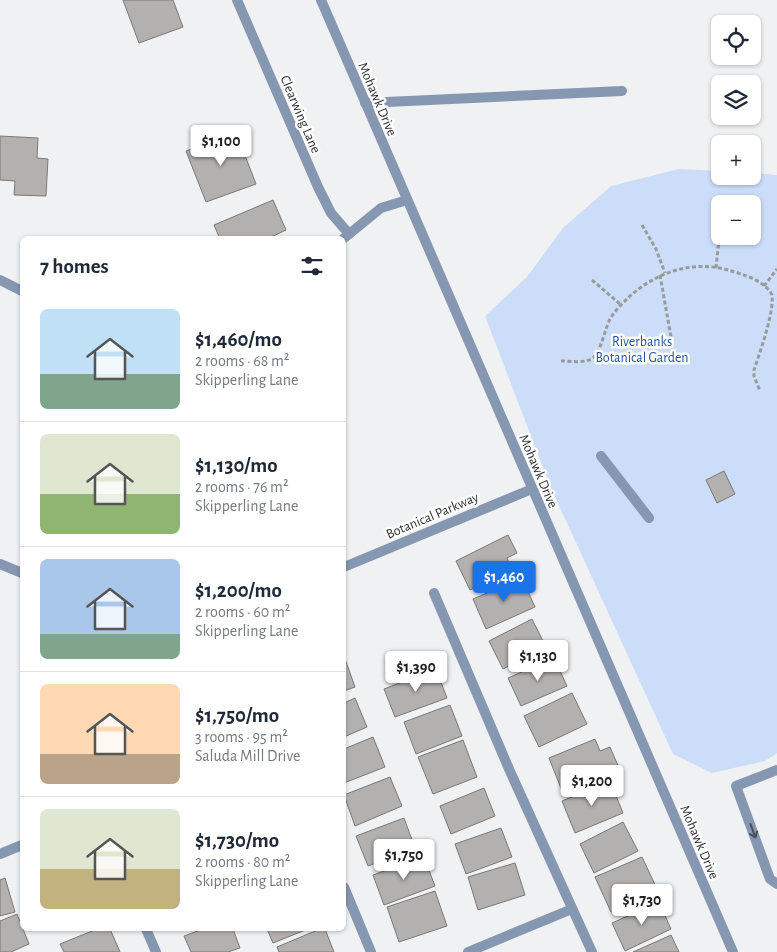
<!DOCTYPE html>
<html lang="en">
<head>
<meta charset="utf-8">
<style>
  :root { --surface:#fff; --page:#f2f2f3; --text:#1f2937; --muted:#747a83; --line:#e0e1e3; --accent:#1a73e8 }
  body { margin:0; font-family:"Alegreya Sans",sans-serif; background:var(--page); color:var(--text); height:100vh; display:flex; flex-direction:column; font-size:19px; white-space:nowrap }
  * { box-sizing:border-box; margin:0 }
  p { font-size:16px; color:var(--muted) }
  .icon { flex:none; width:28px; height:28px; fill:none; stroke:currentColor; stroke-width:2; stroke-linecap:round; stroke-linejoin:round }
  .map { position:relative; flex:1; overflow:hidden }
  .panel { position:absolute; left:20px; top:236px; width:326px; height:695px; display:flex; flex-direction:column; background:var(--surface); border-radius:8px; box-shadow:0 1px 4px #0004 }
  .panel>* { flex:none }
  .fabs { position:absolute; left:711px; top:15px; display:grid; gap:10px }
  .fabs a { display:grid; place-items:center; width:50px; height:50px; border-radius:8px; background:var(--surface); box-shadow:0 1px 4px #0004; font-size:25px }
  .price { position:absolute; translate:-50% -42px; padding:0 11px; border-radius:5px; background:#fff; color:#222; font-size:16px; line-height:32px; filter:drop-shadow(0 1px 2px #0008) }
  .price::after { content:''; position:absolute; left:50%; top:30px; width:15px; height:11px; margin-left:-8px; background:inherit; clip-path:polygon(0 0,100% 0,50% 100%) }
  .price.active { background:var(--accent); color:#fff }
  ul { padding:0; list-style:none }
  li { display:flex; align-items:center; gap:15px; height:125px; padding:0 20px }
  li+li { border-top:1px solid var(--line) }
  li span { display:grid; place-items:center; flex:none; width:140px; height:100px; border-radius:8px; color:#555 }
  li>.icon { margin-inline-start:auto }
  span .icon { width:60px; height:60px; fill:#fffc; stroke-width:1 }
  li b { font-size:21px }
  h2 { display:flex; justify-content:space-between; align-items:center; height:60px; padding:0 20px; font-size:21px }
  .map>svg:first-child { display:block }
</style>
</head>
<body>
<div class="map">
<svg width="777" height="952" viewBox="0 0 777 952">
  <rect width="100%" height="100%" fill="#eff1f3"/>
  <path fill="#cbddf9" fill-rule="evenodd" d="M679,169L720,171V176H752L753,173L777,175V753L765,761L712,773L673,754L551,488L485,316L527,277L563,228L611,186ZM720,204H752V236H720Z"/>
  <g fill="#b3b1af" stroke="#7b7876">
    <polygon points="123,0 173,0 183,27 139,43"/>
    <polygon points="236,132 256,184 206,202 186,151"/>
    <polygon points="0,136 38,138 37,158 48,159 46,196 14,195 15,181 0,180"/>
    <polygon points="273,200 286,230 267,239 220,239 214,225"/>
    <polygon points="724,471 735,494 717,503 706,480"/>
    <polygon points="508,535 517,553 507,558 512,569 470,590 456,561"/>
    <polygon points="522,578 535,607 486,629 473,599"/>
    <polygon points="532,619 546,647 503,669 489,641"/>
    <polygon points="344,656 355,687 344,691"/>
    <polygon points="554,658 567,686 521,706 508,678"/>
    <polygon points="436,669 447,698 395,717 384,689"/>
    <polygon points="572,693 587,724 539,747 524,716"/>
    <polygon points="355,698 367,727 344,737 344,703"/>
    <polygon points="450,705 462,736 416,754 404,722"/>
    <polygon points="373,737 385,767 344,783 344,749"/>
    <polygon points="595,739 600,751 610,747 619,768 562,791 549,758"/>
    <polygon points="463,740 477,777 433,794 418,757"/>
    <polygon points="390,777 402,806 355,826 344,795"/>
    <polygon points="610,781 623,813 575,833 562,801"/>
    <polygon points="484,788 495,816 451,834 440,806"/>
    <polygon points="404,818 415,848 368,866 356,836"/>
    <polygon points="623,822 638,851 594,873 580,844"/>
    <polygon points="501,828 512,857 466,874 455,844"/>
    <polygon points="424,857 435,886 384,905 373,875"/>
    <polygon points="642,857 658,891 611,912 595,877"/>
    <polygon points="515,863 525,895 478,910 468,877"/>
    <polygon points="5,878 15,912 0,916 0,880"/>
    <polygon points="435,891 447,926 399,942 387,907"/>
    <polygon points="659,902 671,929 625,951 612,923"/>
    <polygon points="17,914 29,944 11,952 0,952 0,921"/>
    <polygon points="97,929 110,929 120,952 64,952 60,944"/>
    <polygon points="203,929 233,929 240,948 228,952 191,952 184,936"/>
    <polygon points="267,929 308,929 273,943"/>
    <polygon points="320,929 325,929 334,952 279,952 277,947"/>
    <polygon points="671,935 679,952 633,952"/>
  </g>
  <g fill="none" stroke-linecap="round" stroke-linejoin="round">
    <g stroke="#999a9c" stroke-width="3" stroke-dasharray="4 2.5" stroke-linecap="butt">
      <polyline points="642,225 656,249 665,273"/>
      <polyline points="716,268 720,229"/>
      <polyline points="660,275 671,337"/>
      <polyline points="592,280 620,304"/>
      <polyline points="764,286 777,269"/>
      <path d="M561,361C570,361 587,364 594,357C601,350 605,329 610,319C615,310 623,303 630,296C657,272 693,260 728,270C742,274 763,280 771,293C777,305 759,355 754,370V376L760,391"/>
    </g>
    <g stroke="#8697b1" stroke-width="10">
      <polyline points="365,103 622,91"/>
      <polyline points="601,456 649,518"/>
      <polyline points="777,884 770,879 736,786 777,770"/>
    </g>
    <g stroke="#8697b1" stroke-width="10">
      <polyline points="237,0 318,187 331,213 349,234"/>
      <polyline points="321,0 733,952"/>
      <polyline points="343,239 381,208 407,200"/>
      <polyline points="0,280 22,291"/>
      <polyline points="434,593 509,769 592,952"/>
      <polyline points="0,854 22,845"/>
      <polyline points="344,887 371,952"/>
      <polyline points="146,929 156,952"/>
      <polyline points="468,952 572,909"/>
    </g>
    <g stroke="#8697b1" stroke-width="10">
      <polyline points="0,564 22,573"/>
      <polyline points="344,567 532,489"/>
    </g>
  </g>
  <defs><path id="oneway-shaft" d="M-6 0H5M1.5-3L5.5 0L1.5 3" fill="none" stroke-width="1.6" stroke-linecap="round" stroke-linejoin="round" transform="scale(1.25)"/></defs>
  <use stroke="#4a5058" href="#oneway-shaft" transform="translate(753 831) rotate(70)"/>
  <g text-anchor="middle" stroke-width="5" stroke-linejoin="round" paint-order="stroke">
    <g font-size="14" fill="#303132" stroke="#fff">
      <text transform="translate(378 99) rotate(67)" y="5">Mohawk Drive</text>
      <text transform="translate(301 114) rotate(67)" y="5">Clearwing Lane</text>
      <text transform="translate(539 471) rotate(67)" y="5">Mohawk Drive</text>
      <text transform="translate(432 515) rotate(-23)" y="5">Botanical Parkway</text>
      <text transform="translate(700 842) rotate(67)" y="5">Mohawk Drive</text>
    </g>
    <g font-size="14" fill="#24539a" stroke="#fff">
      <text x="642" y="346">Riverbanks<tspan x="642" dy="16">Botanical Garden</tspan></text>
    </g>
  </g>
</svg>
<div class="fabs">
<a><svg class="icon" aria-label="locate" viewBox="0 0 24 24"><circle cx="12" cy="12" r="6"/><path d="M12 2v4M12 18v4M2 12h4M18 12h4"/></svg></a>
<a><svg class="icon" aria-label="layers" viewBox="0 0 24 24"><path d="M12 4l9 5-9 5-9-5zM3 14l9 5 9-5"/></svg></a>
<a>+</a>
<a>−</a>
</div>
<b class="price" style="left:221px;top:167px">$1,100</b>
<b class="price active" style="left:504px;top:603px">$1,460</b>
<b class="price" style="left:538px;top:682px">$1,130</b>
<b class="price" style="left:416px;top:693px">$1,390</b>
<b class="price" style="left:592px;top:807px">$1,200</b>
<b class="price" style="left:404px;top:881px">$1,750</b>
<b class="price" style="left:642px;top:926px">$1,730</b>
<section class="panel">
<h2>7 homes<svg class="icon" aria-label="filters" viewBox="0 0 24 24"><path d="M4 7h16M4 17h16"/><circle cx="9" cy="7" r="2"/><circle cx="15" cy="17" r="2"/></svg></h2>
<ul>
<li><span style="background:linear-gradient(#bfe0f5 65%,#7fa58c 0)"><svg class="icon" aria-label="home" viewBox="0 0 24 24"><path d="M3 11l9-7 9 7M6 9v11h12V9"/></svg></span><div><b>$1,460/mo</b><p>2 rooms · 68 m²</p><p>Skipperling Lane</p></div></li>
<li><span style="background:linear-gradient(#dfe7d0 60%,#8fb573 0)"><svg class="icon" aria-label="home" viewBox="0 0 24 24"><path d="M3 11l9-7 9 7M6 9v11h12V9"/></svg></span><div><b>$1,130/mo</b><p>2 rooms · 76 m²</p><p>Skipperling Lane</p></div></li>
<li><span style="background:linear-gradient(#a9c7e8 75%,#7fa58c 0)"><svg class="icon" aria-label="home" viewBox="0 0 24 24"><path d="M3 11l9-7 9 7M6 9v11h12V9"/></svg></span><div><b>$1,200/mo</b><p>2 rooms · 60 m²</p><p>Skipperling Lane</p></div></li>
<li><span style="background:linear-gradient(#ffd9b3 70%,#b9a48a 0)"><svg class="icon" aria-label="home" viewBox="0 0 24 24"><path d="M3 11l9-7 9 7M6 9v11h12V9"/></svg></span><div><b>$1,750/mo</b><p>3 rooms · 95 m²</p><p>Saluda Mill Drive</p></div></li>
<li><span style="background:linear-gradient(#dfe7d0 60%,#c2b280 0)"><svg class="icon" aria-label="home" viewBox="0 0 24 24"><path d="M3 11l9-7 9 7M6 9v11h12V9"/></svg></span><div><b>$1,730/mo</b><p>2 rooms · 80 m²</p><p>Skipperling Lane</p></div></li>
</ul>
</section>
</div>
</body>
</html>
